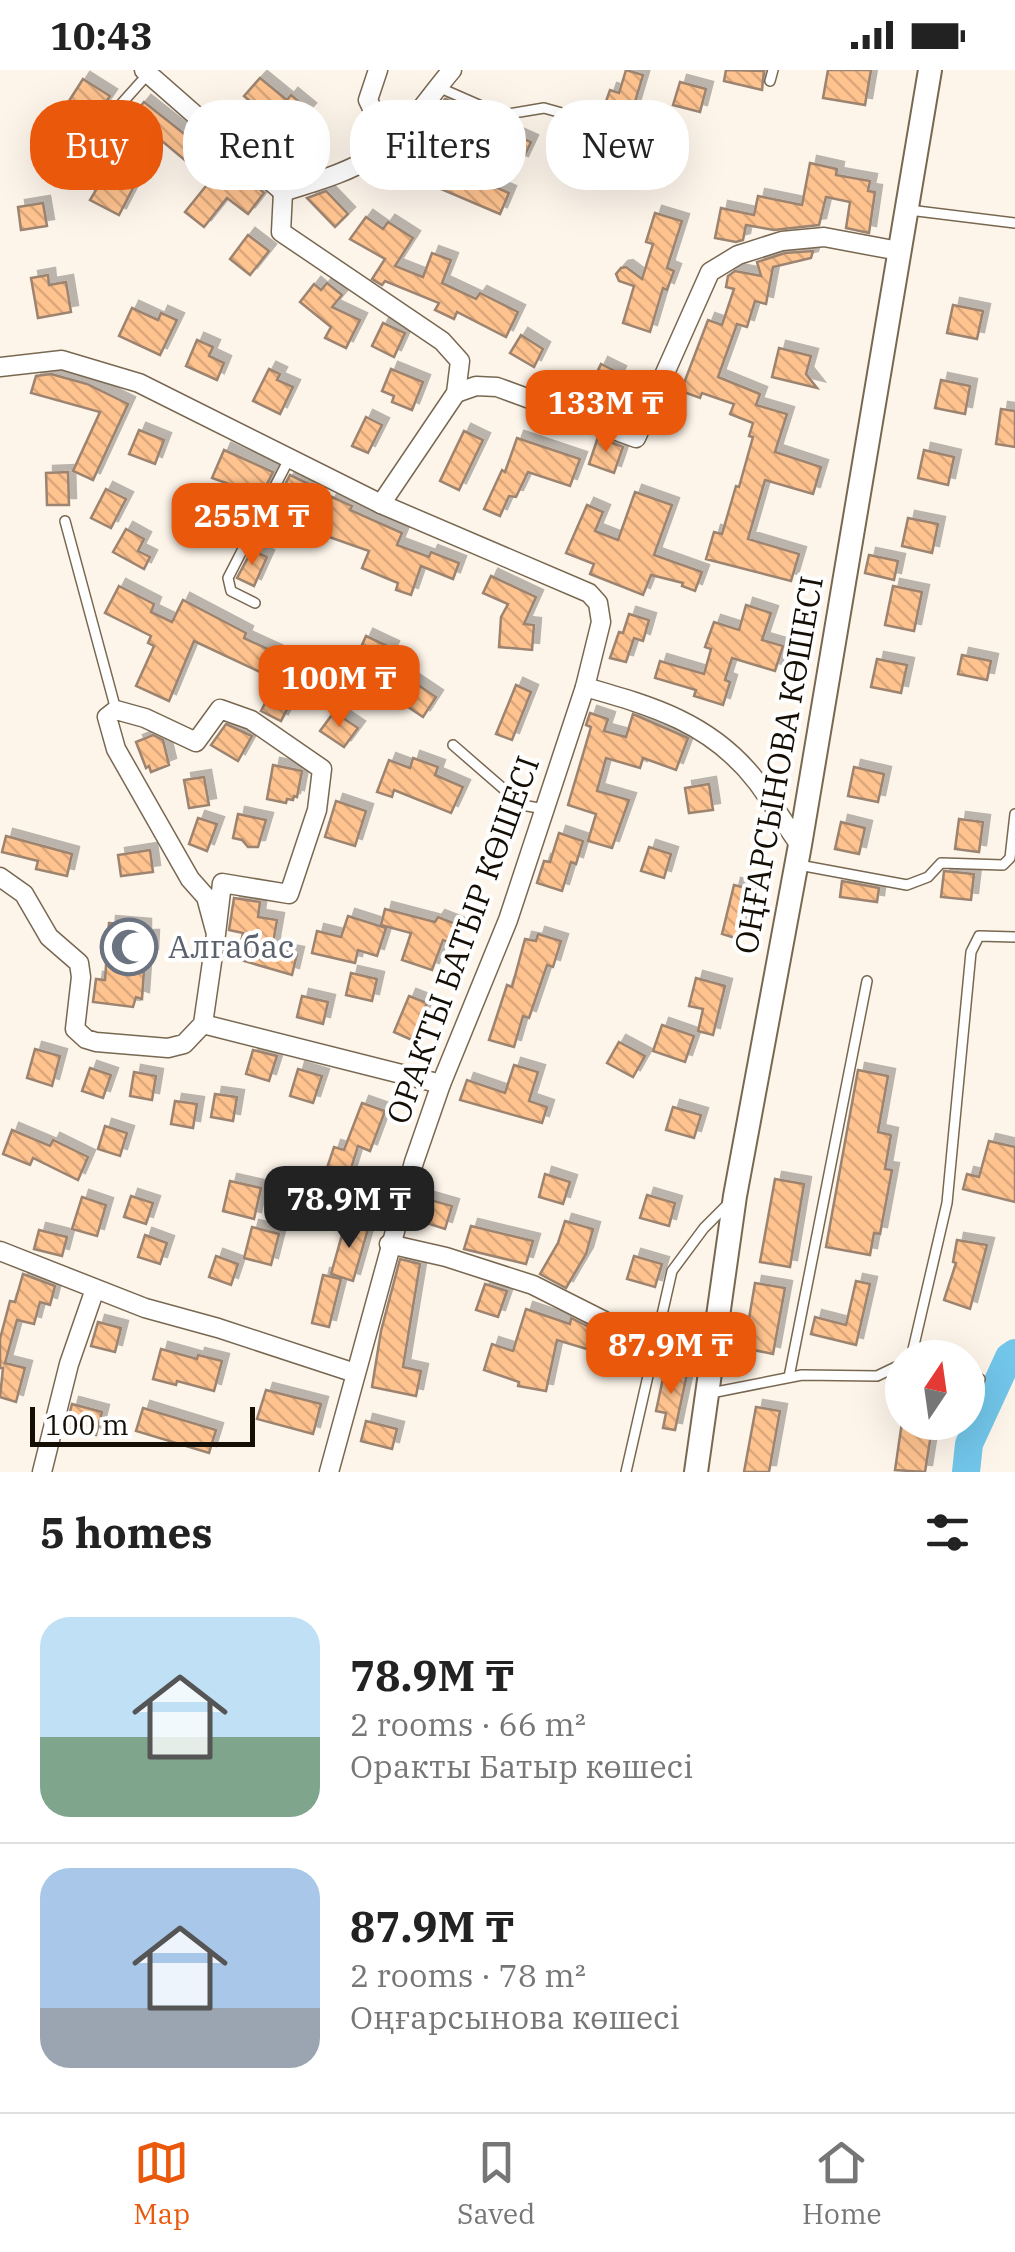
<!DOCTYPE html>
<html lang="en">
<head>
<meta charset="utf-8">
<style>
  :root { --surface:#fff; --page:#f6f6f6; --text:#222; --muted:#767676; --line:#e0e0e0; --accent:#ea580c }
  body { margin:0; font-family:"IBM Plex Serif",serif; background:var(--page); color:var(--text); height:100vh; display:flex; flex-direction:column; font-size:38px; white-space:nowrap }
  * { box-sizing:border-box; margin:0 }
  p { font-size:32px; color:var(--muted) }
  .icon { flex:none; width:55px; height:55px; fill:none; stroke:currentColor; stroke-width:2; stroke-linecap:round; stroke-linejoin:round }
  .map { position:relative; height:1402px; overflow:hidden }
  .drawer { display:flex; flex-direction:column; background:var(--surface); flex:1 }
  .drawer>* { flex:none }
  .hud { position:absolute; left:30px; top:30px; width:955px; height:90px; display:flex; gap:20px }
  .needle { width:65px; rotate:13deg }
  .controls { position:absolute; left:885px; top:1270px; display:grid; gap:20px }
  .controls a { display:grid; place-items:center; width:100px; height:100px; border-radius:50%; background:var(--surface); box-shadow:0 10px 40px #0002; font-size:50px }
  .scale { position:absolute; left:30px; bottom:25px; width:225px; box-sizing:border-box; padding-left:10px; border:5px solid #140e05; border-top:0; font-size:28px; line-height:35px; white-space:nowrap; color:#140e05; -webkit-text-stroke:8px #fff; paint-order:stroke }
  .price { position:absolute; translate:-50% -85px; padding:0 22px; border-radius:20px; background:var(--accent); color:#fff; font-size:32px; line-height:65px; filter:drop-shadow(0 2px 5px #0008) }
  .price::after { content:''; position:absolute; left:50%; top:60px; width:30px; height:22px; margin-left:-15px; background:inherit; clip-path:polygon(0 0,100% 0,50% 100%) }
  .price.current { background:#222; color:#fff }
  ul { padding:0; list-style:none }
  li { display:flex; align-items:center; gap:30px; height:250px; padding:0 40px }
  li+li { border-top:2px solid var(--line) }
  li span { display:grid; place-items:center; flex:none; width:280px; height:200px; border-radius:30px; color:#555 }
  li>.icon { margin-inline-start:auto }
  span .icon { width:120px; height:120px; fill:#fffc; stroke-width:1 }
  li b { font-size:42px }
  h2 { display:flex; justify-content:space-between; align-items:center; height:120px; padding:0 40px; font-size:42px }
  .chip { padding:0 35px; border-radius:40px; background:var(--surface); box-shadow:0 10px 40px #0002; font-size:35px; line-height:90px }
  .chip.current { background:var(--accent); color:#fff }
  .status { display:flex; justify-content:space-between; align-items:center; height:70px; padding:0 50px; background:var(--surface); direction:ltr }
  .status svg { height:28px; fill:currentColor }
  .tabs { display:flex; justify-content:space-around; align-items:center; height:140px; border-top:2px solid var(--line); background:var(--surface); font-size:28px; color:var(--muted) }
  .tabs a { display:grid; justify-items:center; gap:5px }
  .tabs .current { color:var(--accent) }
  .map>svg:first-child { display:block }
</style>
</head>
<body>
<div class="status"><b>10:43</b><svg viewBox="0 0 49 12"><path d="M0 12V9h3v3zM5 12V6h3v6zM10 12V3h3v9zM15 12V0h3v12zM26 1h20v11H26zM47 4h2v5h-2z"/></svg></div>
<div class="map">
<svg width="1015" height="1402" viewBox="0 0 1015 1402">
  <defs>
    <pattern id="building-back-hatch" width="6" height="6" patternUnits="userSpaceOnUse" patternTransform="scale(2.5)"><rect width="6" height="6" fill="#ffc38f"/><path d="M-1 5l2 2M0 0l6 6M5-1l2 2" fill="none" stroke="#daa67a"/></pattern>
    <filter id="shadow"><feDropShadow dx="7" dy="-7" stdDeviation="0" flood-color="#0004"/></filter>
  </defs>
  <rect width="100%" height="100%" fill="#fdf5ea"/>
  <g fill="none" stroke-linecap="round" stroke-linejoin="round">
    <polyline stroke="#72c6ea" stroke-width="28" points="966,1402 969,1374 1009,1287 1015,1283"/>
  </g>
  <g fill="url(#building-back-hatch)" stroke="#9c8471" stroke-width="2.5" filter="url(#shadow)">
    <polygon points="626,0 643,5 631,45 604,37 610,20 619,23"/>
    <polygon points="726,0 764,1 762,20 724,11"/>
    <polygon points="828,0 871,0 865,35 823,28"/>
    <polygon points="260,8 287,30 291,25 309,40 293,58 267,36 262,41 244,26"/>
    <polygon points="83,9 110,26 95,48 69,31"/>
    <polygon points="680,12 706,19 700,42 673,35"/>
    <polygon points="445,29 465,38 456,58 431,46"/>
    <polygon points="144,32 230,100 234,95 264,123 248,144 227,128 204,157 185,142 210,111 150,61 146,66 129,51"/>
    <polygon points="458,59 484,70 468,105 509,123 500,144 429,114"/>
    <polygon points="504,60 531,72 521,93 495,81"/>
    <polygon points="616,68 642,79 631,107 605,97"/>
    <polygon points="810,93 837,99 836,105 870,111 868,121 875,122 869,163 846,158 850,132 826,127 819,155 774,160 746,155 743,170 736,172 715,168 721,138 754,145 758,126 802,135"/>
    <polygon points="97,99 133,118 119,145 90,130 96,120 88,116"/>
    <polygon points="326,121 348,144 335,157 307,128"/>
    <polygon points="43,133 47,156 21,160 18,137"/>
    <polygon points="655,143 682,151 667,198 674,201 667,220 663,218 650,262 623,253 634,216 619,211 616,204 621,198 626,197 642,209 653,174 646,172"/>
    <polygon points="366,147 383,159 388,152 413,168 395,196 423,207 432,183 451,190 442,213 476,229 480,223 518,242 506,267 457,242 454,249 435,240 439,233 385,211 382,215 372,209 385,189 350,169"/>
    <polygon points="248,165 269,181 250,205 230,189"/>
    <polygon points="813,181 811,188 773,197 766,234 755,231 747,257 737,254 718,307 760,324 756,335 787,344 775,382 821,397 813,424 765,410 748,469 799,484 791,511 706,489 714,462 722,464 736,416 739,417 753,367 749,366 753,353 730,344 734,334 702,323 700,328 681,321 708,250 722,255 734,219 726,217 728,206 735,201 761,206 757,192 785,183"/>
    <polygon points="48,205 49,215 66,212 71,242 38,248 31,208"/>
    <polygon points="327,213 342,225 332,237 360,250 346,278 325,268 331,257 300,232 314,214 321,220"/>
    <polygon points="953,235 983,241 977,269 947,263"/>
    <polygon points="132,238 158,250 161,243 177,250 160,285 119,266"/>
    <polygon points="383,253 405,263 394,287 372,276"/>
    <polygon points="521,265 543,279 534,297 510,283"/>
    <polygon points="197,270 213,277 209,286 224,293 217,310 186,296"/>
    <polygon points="779,278 811,286 806,304 817,318 772,307"/>
    <polygon points="601,294 619,303 612,317 637,329 627,351 607,344 614,331 589,319"/>
    <polygon points="269,299 280,304 277,310 293,317 280,344 253,331"/>
    <polygon points="391,299 423,312 412,340 392,332 394,326 382,321"/>
    <polygon points="51,304 87,314 128,334 93,410 73,401 100,342 31,323 36,306"/>
    <polygon points="941,310 970,316 965,344 935,338"/>
    <polygon points="1001,339 1015,341 1015,377 996,374"/>
    <polygon points="366,347 382,355 368,383 352,376"/>
    <polygon points="139,360 164,370 155,394 129,384"/>
    <polygon points="464,361 483,370 459,420 440,411"/>
    <polygon points="598,367 623,377 614,403 589,394"/>
    <polygon points="517,368 580,389 570,416 528,402 516,427 509,426 500,446 484,439 502,400 505,402"/>
    <polygon points="224,380 273,402 258,432 241,424 220,469 206,463 229,414 212,408"/>
    <polygon points="924,380 954,387 948,415 918,408"/>
    <polygon points="68,402 69,435 47,435 46,403"/>
    <polygon points="290,405 309,414 295,444 275,434"/>
    <polygon points="106,419 126,429 111,458 91,448"/>
    <polygon points="635,422 672,435 654,485 702,502 695,521 682,516 683,513 651,505 643,525 590,504 594,494 566,483 587,435 603,442 595,461 618,470"/>
    <polygon points="332,427 352,436 350,440 402,463 397,475 429,487 431,482 459,493 453,509 421,496 411,525 396,520 398,513 362,498 369,481 315,462"/>
    <polygon points="908,448 938,454 932,483 902,476"/>
    <polygon points="126,459 144,469 138,481 150,487 144,499 113,482"/>
    <polygon points="252,480 267,487 254,516 237,508"/>
    <polygon points="869,485 898,491 894,510 865,503"/>
    <polygon points="491,506 536,527 524,554 534,555 532,580 499,577 501,547 508,534 483,523"/>
    <polygon points="119,516 154,534 151,542 172,552 183,530 246,563 244,568 281,585 279,591 305,604 281,651 261,641 277,610 194,571 169,631 136,616 154,576 148,573 151,566 105,543"/>
    <polygon points="893,516 922,522 914,561 885,555"/>
    <polygon points="746,535 771,543 762,570 783,576 775,601 732,588 725,610 730,612 723,635 694,626 696,620 655,608 660,591 704,604 711,579 705,577 714,552 739,560"/>
    <polygon points="629,544 649,550 643,571 634,568 626,592 610,588 619,562 623,563"/>
    <polygon points="366,566 392,578 382,599 356,588"/>
    <polygon points="962,585 991,591 987,610 958,604"/>
    <polygon points="877,589 907,595 901,623 871,617"/>
    <polygon points="412,611 436,627 423,647 399,631"/>
    <polygon points="516,615 531,622 512,670 496,664"/>
    <polygon points="334,642 358,658 344,677 320,661"/>
    <polygon points="590,643 608,649 604,661 626,667 633,644 688,668 676,700 643,688 640,698 606,688 597,721 629,730 612,778 588,771 596,744 568,735 591,657 586,655"/>
    <polygon points="226,654 252,666 238,691 211,675"/>
    <polygon points="153,665 163,670 169,695 151,702 149,696 146,698 136,672"/>
    <polygon points="413,688 438,697 435,705 463,717 451,743 394,720 392,727 377,722 389,690 410,698"/>
    <polygon points="273,695 302,701 297,727 294,726 293,730 287,729 286,733 267,729"/>
    <polygon points="854,697 884,704 878,732 848,726"/>
    <polygon points="204,707 209,735 189,738 184,710"/>
    <polygon points="709,714 713,740 689,743 685,718"/>
    <polygon points="336,731 366,741 355,776 325,767"/>
    <polygon points="238,744 266,750 258,777 248,777 242,770 233,768"/>
    <polygon points="198,748 217,754 207,781 189,774"/>
    <polygon points="959,749 983,752 979,782 955,779"/>
    <polygon points="841,752 865,758 859,784 835,779"/>
    <polygon points="559,763 583,771 576,794 571,792 562,821 537,813 544,791 550,792"/>
    <polygon points="6,766 72,784 67,806 36,799 38,791 2,782"/>
    <polygon points="649,777 671,784 664,808 641,801"/>
    <polygon points="150,780 153,802 121,806 118,785"/>
    <polygon points="944,801 974,804 971,830 941,827"/>
    <polygon points="842,811 879,818 877,832 840,827"/>
    <polygon points="734,815 750,819 738,869 722,864"/>
    <polygon points="234,828 260,832 258,847 277,850 272,879 297,884 292,905 237,889 243,863 229,860"/>
    <polygon points="385,839 435,852 438,847 458,855 451,873 443,870 432,900 402,890 411,863 381,855"/>
    <polygon points="348,846 386,858 377,886 358,880 355,893 312,883 317,861 341,867"/>
    <polygon points="109,853 144,856 144,867 152,867 151,886 145,886 142,929 136,927 133,937 93,932 96,909 105,910"/>
    <polygon points="538,864 561,871 553,897 547,895 529,948 523,946 514,977 489,970 507,915 512,917 525,869 536,871"/>
    <polygon points="351,903 377,909 372,931 346,925"/>
    <polygon points="696,908 725,916 713,965 698,961 703,939 689,936"/>
    <polygon points="302,926 328,932 323,954 297,947"/>
    <polygon points="409,926 427,933 412,970 394,962"/>
    <polygon points="662,955 694,966 685,992 653,981"/>
    <polygon points="619,972 645,986 633,1007 607,993"/>
    <polygon points="35,979 60,986 52,1016 27,1008"/>
    <polygon points="253,980 277,986 269,1011 246,1004"/>
    <polygon points="514,995 538,1002 529,1031 547,1037 542,1053 460,1030 467,1010 505,1023"/>
    <polygon points="90,998 111,1005 103,1028 82,1021"/>
    <polygon points="298,999 322,1006 313,1033 290,1026"/>
    <polygon points="858,1000 888,1006 878,1062 891,1065 885,1099 892,1100 880,1164 874,1163 870,1185 826,1177"/>
    <polygon points="134,1002 156,1006 152,1030 130,1026"/>
    <polygon points="215,1024 237,1027 233,1051 211,1047"/>
    <polygon points="175,1031 197,1034 193,1058 171,1054"/>
    <polygon points="362,1033 385,1041 370,1081 358,1076 349,1105 327,1098 334,1077 344,1080"/>
    <polygon points="673,1037 701,1045 694,1068 666,1060"/>
    <polygon points="105,1056 127,1063 120,1086 98,1079"/>
    <polygon points="12,1060 50,1076 53,1070 88,1087 78,1110 33,1088 30,1095 3,1084"/>
    <polygon points="989,1071 1015,1077 1015,1132 963,1119 967,1104 979,1107"/>
    <polygon points="545,1104 570,1112 563,1134 539,1127"/>
    <polygon points="775,1109 804,1114 790,1197 760,1192"/>
    <polygon points="230,1111 261,1118 254,1149 223,1141"/>
    <polygon points="291,1113 324,1122 317,1150 283,1140"/>
    <polygon points="647,1125 675,1133 669,1156 640,1148"/>
    <polygon points="131,1126 153,1133 146,1154 124,1147"/>
    <polygon points="82,1127 106,1135 97,1166 72,1159"/>
    <polygon points="427,1129 452,1136 445,1159 420,1151"/>
    <polygon points="346,1151 368,1159 353,1211 331,1204"/>
    <polygon points="565,1151 593,1159 586,1184 566,1218 540,1204 558,1173"/>
    <polygon points="471,1156 533,1171 526,1194 464,1179"/>
    <polygon points="252,1157 279,1164 271,1195 244,1188"/>
    <polygon points="39,1160 67,1167 62,1186 34,1179"/>
    <polygon points="145,1165 167,1173 160,1194 138,1187"/>
    <polygon points="957,1170 987,1175 970,1239 944,1230 956,1193 953,1192"/>
    <polygon points="216,1186 238,1194 231,1215 209,1207"/>
    <polygon points="634,1186 662,1194 655,1217 627,1209"/>
    <polygon points="400,1189 420,1194 403,1297 421,1301 416,1326 372,1317 381,1261"/>
    <polygon points="23,1204 55,1216 50,1235 40,1232 34,1254 17,1250 5,1293 25,1298 16,1332 0,1327 3,1298 0,1298 0,1269 10,1231 15,1232"/>
    <polygon points="323,1205 341,1209 329,1257 312,1253"/>
    <polygon points="856,1211 870,1214 856,1275 811,1264 815,1247 846,1255"/>
    <polygon points="755,1213 785,1218 773,1284 744,1278"/>
    <polygon points="485,1214 507,1221 498,1247 476,1240"/>
    <polygon points="526,1239 570,1254 571,1248 605,1265 600,1283 557,1270 546,1321 518,1316 519,1312 484,1300 492,1274 513,1281"/>
    <polygon points="98,1252 121,1258 115,1282 91,1276"/>
    <polygon points="161,1279 197,1289 198,1285 222,1291 214,1321 177,1311 176,1315 153,1309"/>
    <polygon points="665,1299 687,1304 675,1360 663,1358 666,1343 656,1341"/>
    <polygon points="266,1320 321,1334 313,1364 257,1349"/>
    <polygon points="72,1334 102,1342 96,1365 66,1357"/>
    <polygon points="756,1337 780,1341 769,1402 744,1402"/>
    <polygon points="143,1338 216,1360 209,1383 136,1361"/>
    <polygon points="366,1351 397,1359 392,1379 361,1371"/>
    <polygon points="902,1352 933,1352 925,1402 895,1400"/>
  </g>
  <g fill="none" stroke-linecap="round" stroke-linejoin="round">
    <g stroke="#796851" stroke-width="12">
      <g id="service">
        <polyline points="770,11 773,0"/>
        <polyline points="438,17 502,45 544,38 655,69"/>
        <polyline points="96,62 148,4"/>
        <polyline points="909,140 1015,153"/>
        <polyline points="65,451 116,640"/>
        <polyline points="255,533 231,521 228,508 290,387"/>
        <polyline points="453,675 522,735 544,739"/>
        <polyline points="799,795 907,815 928,807 941,793 1003,795 1010,788 1015,744"/>
        <polyline points="911,1288 947,1133 971,882 979,866 1015,867"/>
        <polyline points="968,1305 980,1309"/>
        <polyline points="789,1307 867,911"/>
        <polyline points="711,1323 802,1305 877,1306 902,1294"/>
        <polyline points="626,1402 672,1201 704,1158 727,1135"/>
      </g>
    </g>
    <g stroke="#796851" stroke-width="21">
      <g id="minor">
        <polyline points="144,0 283,122"/>
        <polyline points="378,0 368,30 378,51 398,66"/>
        <polyline points="283,122 281,162 442,271 460,291 456,323 381,434"/>
        <path d="M283,122C313,112 345,104 372,87C404,67 427,29 452,0"/>
        <polyline points="0,297 62,290 139,313 381,434 589,523 598,533 601,552 585,617 508,850 441,1014 414,1092 329,1402"/>
        <polyline points="456,323 476,316 497,317 636,368 710,202 738,185 782,171 824,167 899,181"/>
        <path d="M585,617C652,636 712,653 757,712C772,732 785,755 800,775"/>
        <polyline points="0,807 24,824 49,867 79,893 81,907 75,959 86,969 96,972 168,978 184,974 203,954 216,864 206,827 190,809 116,679 107,647 116,640 145,648 196,672 220,639 251,650 322,699 317,740 289,824 222,813 216,864"/>
        <polyline points="203,954 441,1014"/>
        <polyline points="389,1174 446,1187 533,1215 654,1276 712,1297"/>
        <polyline points="0,1181 145,1238 218,1258 355,1303"/>
        <polyline points="42,1402 69,1294 95,1219"/>
      </g>
    </g>
    <g stroke="#796851" stroke-width="26">
      <polyline id="secondary" points="696,1402 735,1126 800,775 930,0"/>
    </g>
    <use href="#service" stroke="#fff" stroke-width="9"/>
    <use href="#minor" stroke="#fff" stroke-width="18"/>
    <use href="#secondary" stroke="#fff" stroke-width="22"/>
  </g>
  <defs>
    <g id="mosque-ring" transform="scale(2.875)"><circle r="9.5" fill="#fff" stroke="#6b7280" stroke-width="1.5"/><path d="M3.5-4.9A6 6 0 1 0 3.5 4.9A5 5 0 1 1 3.5-4.9Z" fill="#6b7280"/></g>
  </defs>
  <g fill-rule="evenodd">
    <use href="#mosque-ring" x="129" y="877"/>
  </g>
  <g text-anchor="middle" stroke-width="8" stroke-linejoin="round" paint-order="stroke">
    <g font-size="32" fill="#140e05" stroke="#fff">
      <text transform="translate(779 695) rotate(-80)" y="11">ОҢҒАРСЫНОВА КӨШЕСІ</text>
      <text transform="translate(463 870) rotate(-70)" y="11">ОРАКТЫ БАТЫР КӨШЕСІ</text>
    </g>
    <g font-size="32" fill="#5b616d" stroke="#fff" text-anchor="start">
      <text x="168" y="888">Алгабас</text>
    </g>
  </g>
</svg>
<div class="controls">
<a><svg class="needle" viewBox="-14 -14 28 28"><path d="M0-13l5 13h-10z" fill="#e53935"/><path d="M0 13l5-13h-10z" fill="#767676"/></svg></a>
</div>
<div class="scale">100 m</div>
<b class="price" style="left:606px;top:385px">133M ₸</b>
<b class="price" style="left:252px;top:498px">255M ₸</b>
<b class="price" style="left:339px;top:660px">100M ₸</b>
<b class="price current" style="left:349px;top:1181px">78.9M ₸</b>
<b class="price" style="left:671px;top:1327px">87.9M ₸</b>
<div class="hud">
<a class="chip current">Buy</a>
<a class="chip">Rent</a>
<a class="chip">Filters</a>
<a class="chip">New</a>
</div>
</div>
<section class="drawer">
<h2>5 homes<svg class="icon" aria-label="filters" viewBox="0 0 24 24"><path d="M4 7h16M4 17h16"/><circle cx="9" cy="7" r="2"/><circle cx="15" cy="17" r="2"/></svg></h2>
<ul>
<li><span style="background:linear-gradient(#bfe0f5 60%,#7fa58c 0)"><svg class="icon" aria-label="home" viewBox="0 0 24 24"><path d="M3 11l9-7 9 7M6 9v11h12V9"/></svg></span><div><b>78.9M ₸</b><p>2 rooms · 66 m²</p><p>Оракты Батыр көшесі</p></div></li>
<li><span style="background:linear-gradient(#a9c7e8 70%,#9aa5b1 0)"><svg class="icon" aria-label="home" viewBox="0 0 24 24"><path d="M3 11l9-7 9 7M6 9v11h12V9"/></svg></span><div><b>87.9M ₸</b><p>2 rooms · 78 m²</p><p>Оңғарсынова көшесі</p></div></li>
</ul>
</section>
<nav class="tabs">
<a class="current"><svg class="icon" aria-label="map" viewBox="0 0 24 24"><path d="M3 6l6-2 6 2 6-2v14l-6 2-6-2-6 2zM9 4v14M15 6v14"/></svg>Map</a>
<a><svg class="icon" aria-label="saved" viewBox="0 0 24 24"><path d="M7 4h10v16l-5-4-5 4z"/></svg>Saved</a>
<a><svg class="icon" aria-label="home" viewBox="0 0 24 24"><path d="M3 11l9-7 9 7M6 9v11h12V9"/></svg>Home</a>
</nav>
</body>
</html>
